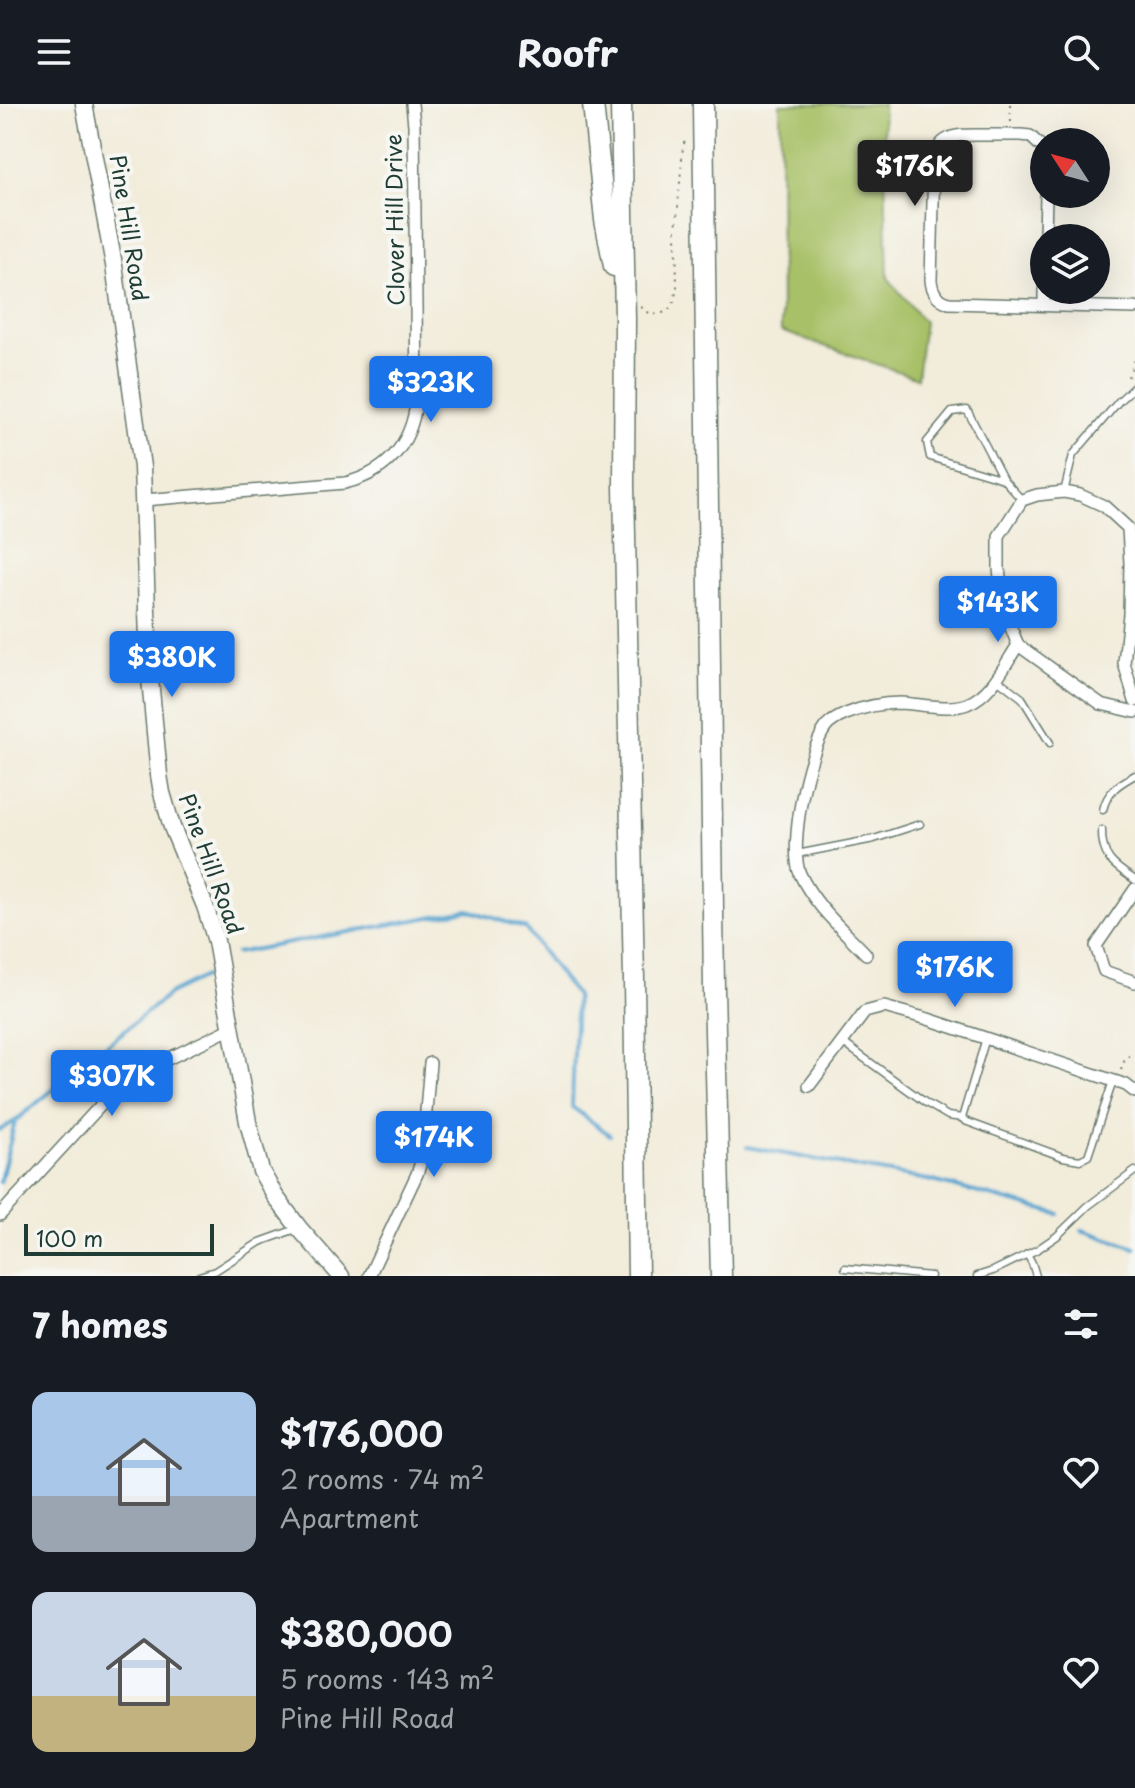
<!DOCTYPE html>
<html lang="en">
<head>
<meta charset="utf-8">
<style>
  :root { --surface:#171b24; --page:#242831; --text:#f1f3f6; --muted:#9ea1a6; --accent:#1a73e8 }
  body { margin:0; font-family:"Playpen Sans",sans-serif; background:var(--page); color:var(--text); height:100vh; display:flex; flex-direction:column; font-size:30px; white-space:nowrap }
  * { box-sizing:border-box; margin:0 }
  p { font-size:26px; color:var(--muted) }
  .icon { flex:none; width:44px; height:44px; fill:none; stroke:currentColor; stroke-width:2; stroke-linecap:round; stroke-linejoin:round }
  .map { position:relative; height:1172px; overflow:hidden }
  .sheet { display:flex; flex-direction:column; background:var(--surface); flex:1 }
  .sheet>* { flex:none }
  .needle { width:52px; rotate:306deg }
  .buttons { position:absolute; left:1030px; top:24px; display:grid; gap:16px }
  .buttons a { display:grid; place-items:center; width:80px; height:80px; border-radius:50%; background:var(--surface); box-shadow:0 8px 32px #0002; font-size:40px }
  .scale { position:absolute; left:24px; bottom:20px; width:190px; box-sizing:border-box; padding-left:8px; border:4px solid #1f3d34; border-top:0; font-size:22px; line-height:28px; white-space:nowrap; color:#1f3d34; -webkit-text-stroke:6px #f6f6f2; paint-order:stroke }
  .price { position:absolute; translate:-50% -68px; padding:0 18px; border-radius:8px; background:var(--accent); color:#fff; font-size:26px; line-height:52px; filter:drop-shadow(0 2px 4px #0008) }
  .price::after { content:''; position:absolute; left:50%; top:48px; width:24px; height:18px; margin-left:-12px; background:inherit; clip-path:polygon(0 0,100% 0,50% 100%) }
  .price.selected { background:#222; color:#fff }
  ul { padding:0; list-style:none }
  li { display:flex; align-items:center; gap:24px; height:200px; padding:0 32px }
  li span { display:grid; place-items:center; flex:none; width:224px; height:160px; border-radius:16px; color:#555 }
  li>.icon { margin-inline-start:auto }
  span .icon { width:96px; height:96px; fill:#fffc; stroke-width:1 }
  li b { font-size:34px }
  h2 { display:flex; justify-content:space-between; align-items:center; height:96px; padding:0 32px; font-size:34px }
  header { display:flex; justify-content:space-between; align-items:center; height:104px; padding:0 32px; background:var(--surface); font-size:36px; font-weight:700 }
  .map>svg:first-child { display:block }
</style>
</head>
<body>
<header><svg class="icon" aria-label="menu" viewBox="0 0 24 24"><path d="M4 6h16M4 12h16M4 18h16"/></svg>Roofr<svg class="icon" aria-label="search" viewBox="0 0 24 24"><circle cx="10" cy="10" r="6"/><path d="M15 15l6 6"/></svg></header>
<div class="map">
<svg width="1135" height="1172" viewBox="0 0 1135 1172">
  <rect width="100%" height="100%" fill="#f6f6f2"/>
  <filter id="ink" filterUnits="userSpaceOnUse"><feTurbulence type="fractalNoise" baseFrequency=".0125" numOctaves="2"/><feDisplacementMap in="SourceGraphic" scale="16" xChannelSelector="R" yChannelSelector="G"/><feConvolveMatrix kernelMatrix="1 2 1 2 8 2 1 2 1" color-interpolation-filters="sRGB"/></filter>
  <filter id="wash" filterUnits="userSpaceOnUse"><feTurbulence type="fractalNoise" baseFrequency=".006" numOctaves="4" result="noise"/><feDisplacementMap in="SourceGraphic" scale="32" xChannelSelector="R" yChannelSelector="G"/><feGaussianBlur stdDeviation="1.8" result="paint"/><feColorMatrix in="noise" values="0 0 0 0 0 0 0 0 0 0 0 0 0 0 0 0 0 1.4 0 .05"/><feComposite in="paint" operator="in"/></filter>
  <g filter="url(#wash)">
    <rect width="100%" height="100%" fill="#f2ecda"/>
    <polygon fill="#a8c167" stroke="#647f4e" stroke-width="2" points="780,0 883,0 888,174 924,218 917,274 781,227"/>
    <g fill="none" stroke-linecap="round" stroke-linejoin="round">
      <g stroke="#58a4d0" stroke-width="4">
        <polyline points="236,849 468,806 525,824 576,892 572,1003 610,1031"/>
        <polyline points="0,1026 15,1017 169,890 205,872"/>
        <polyline points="747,1043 933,1077 1059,1110"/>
        <polyline points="0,1078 15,1018"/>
        <polyline points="1082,1126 1135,1144"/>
      </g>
    </g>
  </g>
  <g filter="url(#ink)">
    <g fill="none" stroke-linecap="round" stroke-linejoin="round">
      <g stroke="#697a6e" stroke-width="9">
        <g id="lane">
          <polyline points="1003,375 930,353 927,338 952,308 967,306 1003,375 1022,396"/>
          <polyline points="1064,388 1073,351 1119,297 1135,282"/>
          <polyline points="997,575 1022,594 1050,639"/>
          <path d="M1103,706C1107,687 1119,680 1135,671"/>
          <path d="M1102,726C1101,754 1114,762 1135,776"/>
          <polyline points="797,750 874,735 920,720"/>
          <polyline points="986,934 962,1014 965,1017 1063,1053 1080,1056 1088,1052 1113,977"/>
          <polyline points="842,938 926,999 948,1012 962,1014"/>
          <polyline points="1027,1150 1032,1159 1036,1172"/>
          <polyline points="845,1164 931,1172"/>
          <polyline points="199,1172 215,1167 260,1138 299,1124"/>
          <polyline points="977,1172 993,1167 1038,1145 1057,1132 1088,1102 1135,1067"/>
        </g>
      </g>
      <g stroke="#697a6e" stroke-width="14">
        <g id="street">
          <path d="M1044,45L1030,32L1021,31C1008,31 995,31 982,31C959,31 937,29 934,59L931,176C932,188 937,195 949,199L1135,204"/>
          <polyline points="1045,134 1046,90"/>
          <polyline points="1044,201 1044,186"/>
          <path d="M144,396L345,379C391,368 415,335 417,288L414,21L412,0"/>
          <polyline points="1018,541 1101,600 1135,608"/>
          <polyline points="1135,785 1096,842 1104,867 1135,878"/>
          <path d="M866,850C843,826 814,801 800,770C788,742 808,647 826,623C831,617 839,613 846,610C863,603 882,599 900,599C920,600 948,607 967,600C992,590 1004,562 1018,541L1003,505L999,464V432L1022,396L1037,391L1064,388L1080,391L1104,402L1128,424L1130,459L1129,510L1124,559L1135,597"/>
          <polyline points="809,982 865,908 884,903 928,915 1126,981 1135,988"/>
          <polyline points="0,1111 124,976 232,924"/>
          <polyline points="369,1172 417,1070 422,1055 430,959"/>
        </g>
      </g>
      <g stroke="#697a6e" stroke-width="19">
        <polyline id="secondary" points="84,0 114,161 142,363 149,564 159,671 162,689 172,723 205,802 216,837 248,1018 261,1067 275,1092 299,1124 341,1172"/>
      </g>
      <g stroke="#697a6e" stroke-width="23">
        <g id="highway">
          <polyline points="593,0 605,116 614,162"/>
          <polyline points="621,0 625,215 624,382 634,876 638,1172"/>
          <polyline points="703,0 714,886 721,1172"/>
        </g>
      </g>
      <g stroke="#697a6e" stroke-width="2" stroke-dasharray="2 6" stroke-linecap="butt">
        <polyline points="1010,0 1011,18"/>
        <polyline points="641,203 652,211 667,208 674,198 677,183 676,126 683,42 686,34"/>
        <polyline points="1128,273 1135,256"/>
        <polyline points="1121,966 1125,955 1135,949"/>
      </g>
      <use href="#lane" stroke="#fff" stroke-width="6"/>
      <use href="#street" stroke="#fff" stroke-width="11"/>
      <use href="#secondary" stroke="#fff" stroke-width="16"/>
      <use href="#highway" stroke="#fff" stroke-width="20"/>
    </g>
  </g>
  <g text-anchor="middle" stroke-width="8" stroke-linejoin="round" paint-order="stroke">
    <g font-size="22" fill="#1f3d34" stroke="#f6f6f2">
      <text transform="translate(395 116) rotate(-91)" y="8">Clover Hill Drive</text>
      <text transform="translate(129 124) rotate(81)" y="8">Pine Hill Road</text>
      <text transform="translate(211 760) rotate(70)" y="8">Pine Hill Road</text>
    </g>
  </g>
</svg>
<div class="buttons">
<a><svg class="needle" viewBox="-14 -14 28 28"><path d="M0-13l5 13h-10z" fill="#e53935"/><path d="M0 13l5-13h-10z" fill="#9ea1a6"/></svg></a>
<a><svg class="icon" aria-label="layers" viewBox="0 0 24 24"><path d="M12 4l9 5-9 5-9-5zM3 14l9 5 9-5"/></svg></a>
</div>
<div class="scale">100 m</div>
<b class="price selected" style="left:915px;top:104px">$176K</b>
<b class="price" style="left:431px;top:320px">$323K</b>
<b class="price" style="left:998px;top:540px">$143K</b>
<b class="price" style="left:172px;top:595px">$380K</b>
<b class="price" style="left:955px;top:905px">$176K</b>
<b class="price" style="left:112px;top:1014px">$307K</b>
<b class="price" style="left:434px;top:1075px">$174K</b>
</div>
<section class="sheet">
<h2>7 homes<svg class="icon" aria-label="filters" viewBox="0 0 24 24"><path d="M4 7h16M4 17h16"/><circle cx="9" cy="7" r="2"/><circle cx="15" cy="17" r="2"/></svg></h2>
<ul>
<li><span style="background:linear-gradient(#a9c7e8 65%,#9aa5b1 0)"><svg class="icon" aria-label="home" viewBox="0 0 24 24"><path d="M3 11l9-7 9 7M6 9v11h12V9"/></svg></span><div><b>$176,000</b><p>2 rooms · 74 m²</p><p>Apartment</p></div><svg class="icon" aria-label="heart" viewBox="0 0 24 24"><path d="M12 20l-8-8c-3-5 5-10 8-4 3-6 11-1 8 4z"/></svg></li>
<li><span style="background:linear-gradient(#c9d6e8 65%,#c2b280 0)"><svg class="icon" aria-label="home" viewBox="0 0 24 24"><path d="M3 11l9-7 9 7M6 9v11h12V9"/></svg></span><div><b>$380,000</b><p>5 rooms · 143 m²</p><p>Pine Hill Road</p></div><svg class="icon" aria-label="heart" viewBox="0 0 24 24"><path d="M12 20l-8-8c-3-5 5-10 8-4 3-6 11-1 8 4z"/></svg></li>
</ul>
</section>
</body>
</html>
